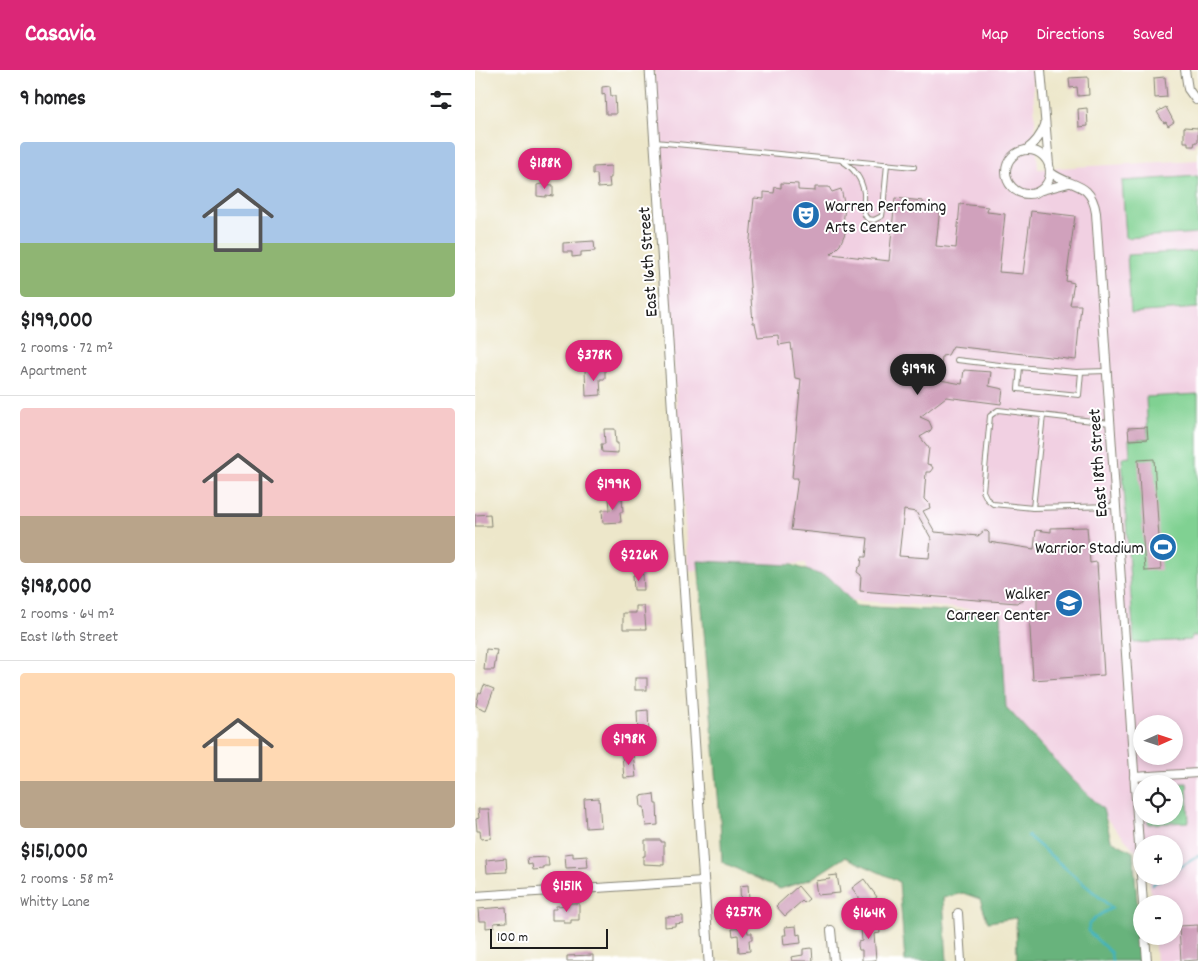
<!DOCTYPE html>
<html lang="en">
<head>
<meta charset="utf-8">
<style>
  :root { --surface:#fff; --page:#f6f6f6; --text:#202124; --muted:#757577; --line:#e0e0e0; --accent:#db2777 }
  body { margin:0; font-family:Dekko,sans-serif; background:var(--page); color:var(--text); height:100vh; display:flex; flex-direction:column; font-size:19px; white-space:nowrap }
  * { box-sizing:border-box; margin:0 }
  p { font-size:16px; color:var(--muted) }
  .icon { flex:none; width:28px; height:28px; fill:none; stroke:currentColor; stroke-width:2; stroke-linecap:round; stroke-linejoin:round }
  .map { position:relative; flex:1; overflow:hidden }
  .details { display:flex; flex-direction:column; background:var(--surface); width:475px }
  .details>* { flex:none }
  .needle { width:32px; rotate:87deg }
  .fabs { position:absolute; left:658px; top:645px; display:grid; gap:10px }
  .fabs a { display:grid; place-items:center; width:50px; height:50px; border-radius:50%; background:var(--surface); box-shadow:0 2px 8px #0003; font-size:25px }
  .scale { position:absolute; left:15px; bottom:12px; width:118px; box-sizing:border-box; padding-left:5px; border:2px solid #1c1c1c; border-top:0; font-size:14px; line-height:18px; white-space:nowrap; color:#1c1c1c; -webkit-text-stroke:4px #fff; paint-order:stroke }
  .price { position:absolute; translate:-50% -42px; padding:0 11px; border-radius:18px; background:var(--accent); color:#fff; font-size:16px; line-height:32px; filter:drop-shadow(0 1px 2px #0008) }
  .price::after { content:''; position:absolute; left:50%; top:30px; width:15px; height:11px; margin-left:-8px; background:inherit; clip-path:polygon(0 0,100% 0,50% 100%) }
  .price.active { background:#222; color:#fff }
  ul { padding:0; list-style:none }
  li { display:grid; align-content:center; gap:10px; height:265px; padding:0 20px }
  li+li { border-top:1px solid var(--line) }
  li span { display:grid; place-items:center; height:155px; border-radius:5px; color:#555 }
  li>.icon { margin-inline-start:auto }
  span .icon { width:90px; height:90px; fill:#fffc; stroke-width:1 }
  li b { font-size:21px }
  h2 { display:flex; justify-content:space-between; align-items:center; height:60px; padding:0 20px; font-size:21px }
  header { display:flex; align-items:center; gap:30px; box-sizing:border-box; height:70px; padding:0 25px; background:var(--accent); color:#fff }
  header strong { font-size:24px }
  nav { display:flex; gap:28px; margin-inline-start:auto; font-size:18px }
  main { display:flex; flex:1; min-height:0 }
  .map>svg:first-child { display:block }
</style>
</head>
<body>
<header>
<strong>Casavia</strong>
<nav><a>Map</a><a>Directions</a><a>Saved</a></nav>
</header>
<main>
<section class="details">
<h2>9 homes<svg class="icon" aria-label="filters" viewBox="0 0 24 24"><path d="M4 7h16M4 17h16"/><circle cx="9" cy="7" r="2"/><circle cx="15" cy="17" r="2"/></svg></h2>
<ul>
<li><span style="background:linear-gradient(#a9c7e8 65%,#8fb573 0)"><svg class="icon" aria-label="home" viewBox="0 0 24 24"><path d="M3 11l9-7 9 7M6 9v11h12V9"/></svg></span><div><b>$199,000</b><p>2 rooms · 72 m²</p><p>Apartment</p></div></li>
<li><span style="background:linear-gradient(#f6c9c9 70%,#b9a48a 0)"><svg class="icon" aria-label="home" viewBox="0 0 24 24"><path d="M3 11l9-7 9 7M6 9v11h12V9"/></svg></span><div><b>$198,000</b><p>2 rooms · 64 m²</p><p>East 16th Street</p></div></li>
<li><span style="background:linear-gradient(#ffd9b3 70%,#b9a48a 0)"><svg class="icon" aria-label="home" viewBox="0 0 24 24"><path d="M3 11l9-7 9 7M6 9v11h12V9"/></svg></span><div><b>$151,000</b><p>2 rooms · 58 m²</p><p>Whitty Lane</p></div></li>
</ul>
</section>
<div class="map">
<svg width="723" height="891" viewBox="0 0 723 891">
  <rect width="100%" height="100%" fill="#fff"/>
  <filter id="ink" filterUnits="userSpaceOnUse"><feTurbulence type="fractalNoise" baseFrequency=".02" numOctaves="2"/><feDisplacementMap in="SourceGraphic" scale="10" xChannelSelector="R" yChannelSelector="G"/><feConvolveMatrix kernelMatrix="1 2 1 2 8 2 1 2 1" color-interpolation-filters="sRGB"/></filter>
  <filter id="wash" filterUnits="userSpaceOnUse"><feTurbulence type="fractalNoise" baseFrequency=".0096" numOctaves="4" result="noise"/><feDisplacementMap in="SourceGraphic" scale="20" xChannelSelector="R" yChannelSelector="G"/><feGaussianBlur stdDeviation="1.12" result="paint"/><feColorMatrix in="noise" values="0 0 0 0 0 0 0 0 0 0 0 0 0 0 0 0 0 1.4 0 .05"/><feComposite in="paint" operator="in"/></filter>
  <g filter="url(#wash)">
    <rect width="100%" height="100%" fill="#ede7ca"/>
    <path fill="#f1d0e2" fill-rule="evenodd" d="M179,0H557L563,99L723,90V891H681L679,866H699V834H677L674,806H699V774H666V787L528,634L522,541L333,527L331,493L213,501ZM666,654H699V686H666ZM666,714H699V746H666Z"/>
    <g fill="#80d192" stroke="#4e7657">
      <polygon points="723,106 723,163 651,168 647,111"/>
      <polygon points="723,181 723,238 656,243 652,185"/>
      <polygon points="723,324 723,566 717,566 716,570 659,573 647,388 655,387 654,370 673,369 671,327"/>
      <polygon points="712,713 714,752 673,754 673,746 699,746 699,714 697,714"/>
    </g>
    <polygon fill="#68b37c" stroke="#42684c" points="223,491 317,495 355,508 381,536 526,544 531,637 597,709 628,739 636,770 658,782 667,891 542,891 541,848 513,852 505,829 488,823 468,828 472,891 430,891 424,812 421,810 370,787 336,809 305,819 247,792 245,749"/>
    <g fill="none" stroke-linecap="round" stroke-linejoin="round">
      <g stroke="#43b3bb" stroke-width="2.5">
        <path d="M553,766L637,838C628,842 621,847 614,854L613,861L636,883L637,891"/>
        <polyline points="699,801 723,786"/>
        <polyline points="678,814 691,806"/>
      </g>
    </g>
    <g id="blocks">
      <g fill="#d0a1bc" fill-rule="evenodd">
        <polygon points="613,7 614,25 603,26 602,17 595,18 594,8"/>
        <polygon points="690,7 692,27 680,28 679,8"/>
        <polygon points="135,16 136,26 140,26 141,44 131,44 130,24 127,25 127,17"/>
        <polygon points="691,37 699,52 693,56 691,52 689,53 682,42"/>
        <polygon points="612,38 613,56 604,57 603,39"/>
        <polygon points="709,57 723,58 723,72 720,72 719,76 713,76 713,72 709,72"/>
        <polygon points="136,96 136,108 134,108 135,117 123,118 122,104 118,104 118,97"/>
        <path d="M306,113L323,114V120L340,121V117H354L357,122L366,119L370,137L368,154L373,156L365,175L356,184L414,191L420,128L448,131V136L465,137L461,176L481,178L485,134L513,137L512,142L530,144L524,202L548,204L556,141L600,146L591,211L599,213L595,235H606L601,290L478,276L473,285L467,286L465,310L487,314L489,300L516,302L514,316L528,319L526,334L471,327L445,347L454,351L457,358L455,361L445,367L454,378L452,394L456,395L458,398L455,402H451L449,429L454,434L455,438L448,441L460,462L503,466L509,461H512L514,463V472L559,479L561,460L576,462V458L612,457L615,493L622,492L629,605L558,610L554,542L562,541V523L549,521L548,531H544L542,533L385,521L386,505L382,502L383,498L386,496L387,487H391L393,468L316,460L323,408H317L326,309L320,308L316,273L304,275L303,265L283,267L280,253H278L273,190L279,128L289,129V122L299,123L300,117L306,118ZM429,440L441,442L456,468L454,488L424,486Z"/>
        <polygon points="66,114 78,115 78,126 71,125 71,127 62,126 62,115"/>
        <polygon points="119,171 120,181 106,182 106,186 97,187 97,182 88,182 88,173"/>
        <polygon points="130,299 130,309 125,309 126,325 111,326 110,300"/>
        <polygon points="672,357 673,369 654,370 653,358"/>
        <polygon points="129,359 140,359 141,373 143,373 143,383 127,382 126,374 130,374"/>
        <polygon points="679,389 686,500 670,501 663,390"/>
        <polygon points="134,427 147,427 148,442 145,442 146,452 128,453 127,440 135,440"/>
        <polygon points="15,444 16,456 0,456 0,445"/>
        <polygon points="168,504 169,520 159,520 158,505"/>
        <polygon points="161,536 169,536 171,559 148,559 148,543 161,543"/>
        <polygon points="11,579 22,580 19,600 9,600"/>
        <rect x="160" y="608" width="12" height="12"/>
        <polygon points="9,615 19,619 11,640 1,636 4,622 6,623"/>
        <polygon points="173,640 174,664 163,665 162,641"/>
        <polygon points="158,684 161,707 149,708 147,685"/>
        <polygon points="179,724 180,734 182,734 183,755 171,756 169,737 166,737 165,726"/>
        <polygon points="124,728 126,757 111,758 109,729"/>
        <polygon points="3,739 14,739 16,768 6,769 5,761 2,761 1,749 4,748"/>
        <polygon points="170,770 186,770 186,772 189,772 189,795 168,794 168,786 170,786"/>
        <polygon points="98,783 98,787 112,786 113,797 91,798 90,784"/>
        <polygon points="73,787 74,796 69,796 69,799 58,800 57,794 53,795 52,788"/>
        <polygon points="31,788 32,802 12,803 11,790"/>
        <polygon points="362,805 365,823 342,825 340,811 355,809 354,806"/>
        <polygon points="389,809 402,827 390,836 377,818"/>
        <polygon points="273,815 275,844 266,844 265,816"/>
        <polygon points="323,816 334,829 329,833 327,831 310,846 301,836"/>
        <polygon points="94,833 104,833 104,850 96,850 96,853 89,853 89,850 77,850 77,839 81,839 81,836 94,835"/>
        <polygon points="31,837 32,852 19,853 19,857 11,858 11,851 4,851 3,839"/>
        <polygon points="208,846 208,853 200,854 200,856 190,857 190,847"/>
        <polygon points="399,849 399,853 404,852 405,863 399,864 401,890 387,891 387,880 384,880 383,876 383,872 387,871 386,858 389,858 388,850"/>
        <polygon points="723,855 723,890 706,891 704,856"/>
        <polygon points="321,856 322,865 325,864 326,873 309,875 308,865 311,865 310,857"/>
        <polygon points="272,858 273,863 277,863 277,870 274,870 275,881 264,882 263,865 258,866 257,859"/>
        <polygon points="337,878 338,891 317,891 316,887 328,885 328,879"/>
        <polygon points="118,885 118,891 92,891 92,886"/>
      </g>
    </g>
  </g>
  <g filter="url(#ink)">
    <use href="#blocks" fill-opacity="0" stroke="#848273" stroke-width="1"/>
    <g fill="none" stroke-linecap="round" stroke-linejoin="round">
      <g stroke="#848273" stroke-width="6">
        <g id="service">
          <polyline points="180,72 439,97"/>
          <path d="M367,91C378,97 387,109 389,123C390,132 385,142 393,149L399,150L407,146L408,139L412,94"/>
          <polyline points="482,290 533,296 601,302 631,301"/>
          <polyline points="545,297 543,319 604,325 606,302"/>
          <polyline points="635,353 523,340 515,346 508,421 512,429 518,434 558,438 640,436"/>
          <polyline points="558,438 568,345"/>
        </g>
      </g>
      <g stroke="#848273" stroke-width="10">
        <g id="minor">
          <polyline points="566,0 574,95"/>
          <polyline points="710,0 713,19 721,30"/>
          <circle cx="553" cy="102" r="22"/>
          <path d="M551,80C561,73 566,66 570,55"/>
          <path d="M575,102C595,118 616,110 621,143L668,834"/>
          <polyline points="567,120 594,113"/>
          <polyline points="659,707 723,703"/>
          <polyline points="0,826 228,811"/>
          <polyline points="483,843 486,891"/>
          <polyline points="356,860 359,891"/>
          <polyline points="670,866 672,891"/>
        </g>
      </g>
      <g stroke="#848273" stroke-width="11">
        <polyline id="tertiary" points="175,0 234,891"/>
      </g>
      <use href="#service" stroke="#fff" stroke-width="4"/>
      <use href="#minor" stroke="#fff" stroke-width="8"/>
      <use href="#tertiary" stroke="#fff" stroke-width="9"/>
    </g>
  </g>
  <defs>
    <g id="theatre-disc" transform="scale(1.4375)"><circle r="9.5" fill="#1f6fb2" stroke="#fff"/><path d="M-5-5.5Q0-4 5-5.5V0Q5 5 0 6Q-5 5-5 0ZM-3.3-2.5H-1v1.5H-3.3ZM1-2.5H3.3v1.5H1ZM-2.8 1Q0 5.5 2.8 1Z" fill="#fff"/></g>
    <g id="stadium-disc" transform="scale(1.4375)"><circle r="9.5" fill="#1f6fb2" stroke="#fff"/><path d="M0-5a6.5 5 0 1 0 0 10a6.5 5 0 1 0 0-10ZM-3.5-1.8h7v3.6h-7Z" fill="#fff"/></g>
    <g id="school-disc" transform="scale(1.4375)"><circle r="9.5" fill="#1f6fb2" stroke="#fff"/><path d="M0-5L7-2L0 1L-7-2ZM-4 1L0 2.5L4 1V4Q0 6-4 4Z" fill="#fff"/></g>
  </defs>
  <g fill-rule="evenodd">
    <use href="#theatre-disc" x="331" y="145"/>
    <use href="#stadium-disc" x="688" y="477"/>
    <use href="#school-disc" x="594" y="533"/>
  </g>
  <g text-anchor="middle" stroke-width="4" stroke-linejoin="round" paint-order="stroke">
    <g font-size="18" fill="#1c1c1c" stroke="#fff" text-anchor="end">
      <text x="350" y="141" text-anchor="start">Warren Perfoming<tspan x="350" dy="21">Arts Center</tspan></text>
      <text x="669" y="483">Warrior Stadium</text>
      <text x="575" y="529">Walker<tspan x="575" dy="21">Carreer Center</tspan></text>
    </g>
    <g font-size="18" fill="#1c1c1c" stroke="#fff">
      <text transform="translate(172 192) rotate(-94)" y="6">East 16th Street</text>
      <text transform="translate(622 393) rotate(-94)" y="6">East 18th Street</text>
    </g>
  </g>
</svg>
<div class="fabs">
<a><svg class="needle" viewBox="-14 -14 28 28"><path d="M0-13l5 13h-10z" fill="#e53935"/><path d="M0 13l5-13h-10z" fill="#757577"/></svg></a>
<a><svg class="icon" aria-label="locate" viewBox="0 0 24 24"><circle cx="12" cy="12" r="6"/><path d="M12 2v4M12 18v4M2 12h4M18 12h4"/></svg></a>
<a>+</a>
<a>−</a>
</div>
<div class="scale">100 m</div>
<b class="price" style="left:70px;top:120px">$188K</b>
<b class="price" style="left:119px;top:312px">$378K</b>
<b class="price active" style="left:443px;top:326px">$199K</b>
<b class="price" style="left:138px;top:441px">$199K</b>
<b class="price" style="left:164px;top:512px">$226K</b>
<b class="price" style="left:154px;top:696px">$198K</b>
<b class="price" style="left:92px;top:843px">$151K</b>
<b class="price" style="left:268px;top:869px">$257K</b>
<b class="price" style="left:394px;top:870px">$164K</b>
</div>
</main>
</body>
</html>
